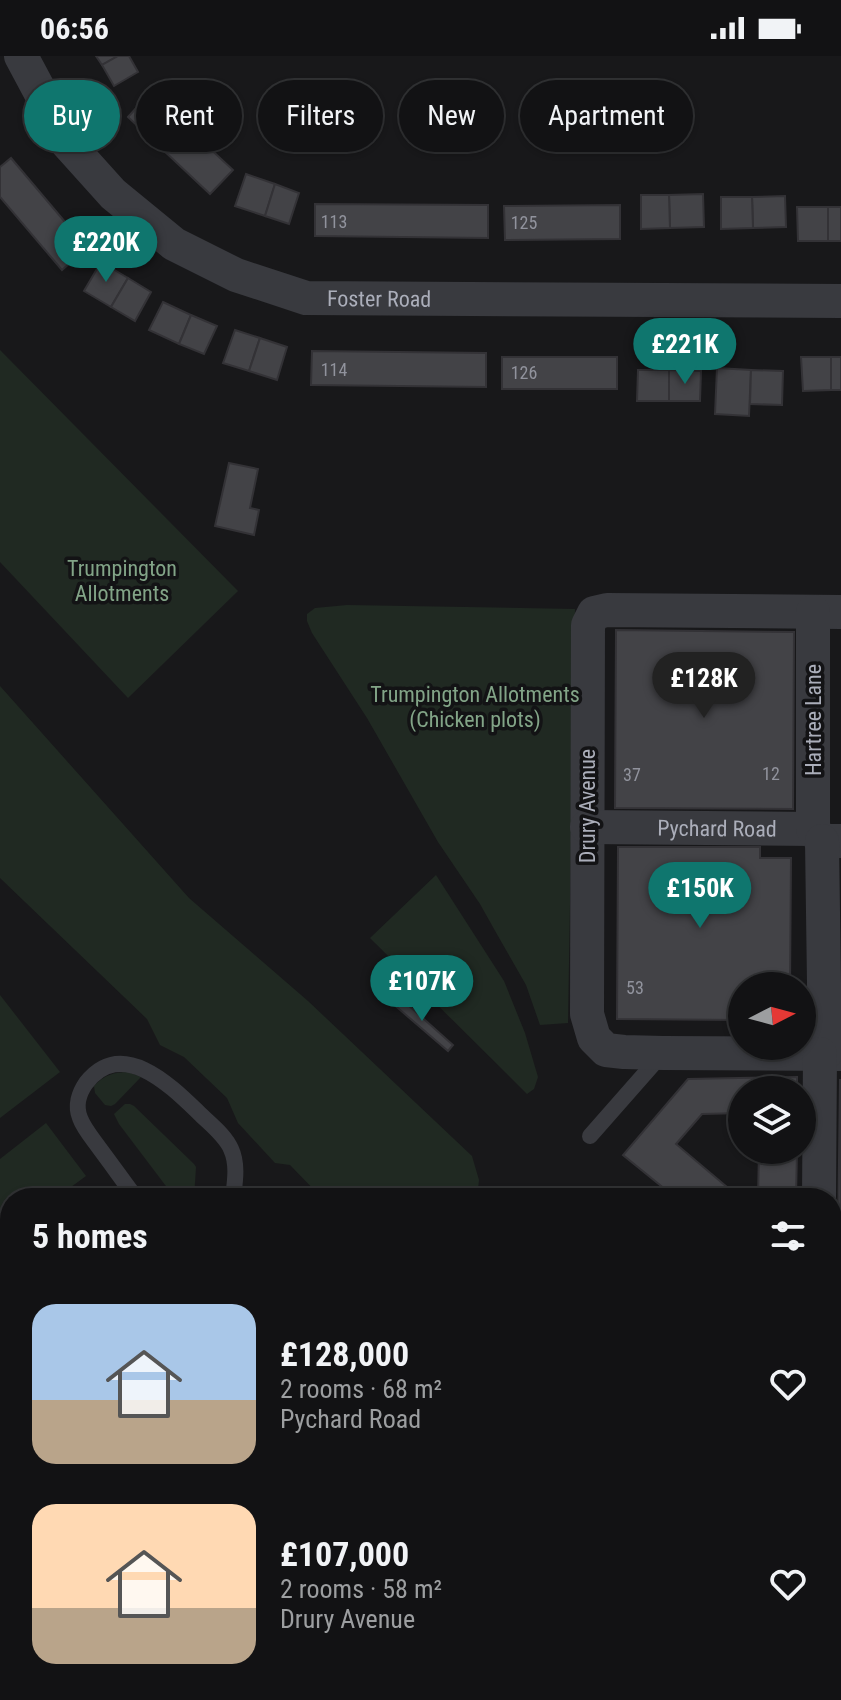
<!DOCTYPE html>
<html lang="en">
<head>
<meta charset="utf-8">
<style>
  :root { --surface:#121214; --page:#1f2022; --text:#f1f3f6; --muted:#9c9ea0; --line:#313234; --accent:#0f766e }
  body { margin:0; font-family:"Roboto Condensed",sans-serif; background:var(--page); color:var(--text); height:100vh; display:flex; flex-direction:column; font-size:30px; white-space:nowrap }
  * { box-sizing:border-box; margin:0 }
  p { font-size:26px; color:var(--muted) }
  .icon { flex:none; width:44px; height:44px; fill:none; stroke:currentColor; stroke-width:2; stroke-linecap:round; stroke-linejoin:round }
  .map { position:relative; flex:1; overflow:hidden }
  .panel { position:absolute; left:0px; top:1132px; width:842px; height:512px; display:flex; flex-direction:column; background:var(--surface); border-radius:32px 32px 0 0; box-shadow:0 2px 6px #0004,0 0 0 2px var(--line) }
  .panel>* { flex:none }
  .hud { position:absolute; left:24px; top:24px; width:794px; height:72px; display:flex; gap:16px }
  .needle { width:52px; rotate:84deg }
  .tools { position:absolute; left:728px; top:916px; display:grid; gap:16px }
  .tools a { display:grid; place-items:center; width:88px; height:88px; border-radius:50%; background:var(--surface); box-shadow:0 2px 6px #0004,0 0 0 2px var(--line); font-size:40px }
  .price { position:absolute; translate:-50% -68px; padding:0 18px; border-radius:28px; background:var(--accent); color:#fff; font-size:26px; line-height:52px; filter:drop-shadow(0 2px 4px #0008) }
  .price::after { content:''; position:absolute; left:50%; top:48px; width:24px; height:18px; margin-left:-12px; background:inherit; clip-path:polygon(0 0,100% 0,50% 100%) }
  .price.active { background:#222; color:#fff }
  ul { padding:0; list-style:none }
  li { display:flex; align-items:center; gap:24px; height:200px; padding:0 32px }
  li span { display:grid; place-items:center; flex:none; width:224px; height:160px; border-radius:24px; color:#555 }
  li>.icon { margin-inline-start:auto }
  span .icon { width:96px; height:96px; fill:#fffc; stroke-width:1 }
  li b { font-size:34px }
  h2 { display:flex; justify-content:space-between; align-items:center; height:96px; padding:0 32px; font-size:34px }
  .pill { padding:0 28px; border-radius:36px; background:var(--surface); box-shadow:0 2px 6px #0004,0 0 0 2px var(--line); font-size:28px; line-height:72px }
  .pill.active { background:var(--accent); color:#fff }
  .status { display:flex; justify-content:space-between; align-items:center; height:56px; padding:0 40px; background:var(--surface); direction:ltr }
  .status svg { height:22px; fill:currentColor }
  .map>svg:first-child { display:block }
</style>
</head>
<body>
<div class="status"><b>06:56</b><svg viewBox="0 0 49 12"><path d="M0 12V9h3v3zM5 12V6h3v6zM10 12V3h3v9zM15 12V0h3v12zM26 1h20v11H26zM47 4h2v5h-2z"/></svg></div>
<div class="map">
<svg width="841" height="1644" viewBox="0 0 841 1644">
  <rect width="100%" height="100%" fill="#18181a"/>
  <g fill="#202922">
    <polygon points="0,294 238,535 128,642 0,506"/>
    <polygon points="347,549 575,553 568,967 540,969 526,929 498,880 480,848 438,786 367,662 312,577 307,565 307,558 315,552"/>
    <polygon points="0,630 189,842 308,945 472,1100 479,1124 477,1142 322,1142 290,1109 275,1107 238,1067 227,1042 184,1001 160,989 147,963 0,822"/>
    <polygon points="436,819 504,925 525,977 538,1021 534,1033 527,1038 370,882"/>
    <polygon points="0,939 60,1016 0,1062"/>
    <path d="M128,1016L141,1021L115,1048L111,1050L105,1049L95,1037L94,1030C104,1019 114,1016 128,1016Z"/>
    <polygon points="125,1048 130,1048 134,1050 194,1108 196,1111 194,1142 175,1142 119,1068 114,1058"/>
    <polygon points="46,1067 86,1120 56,1142 10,1142 10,1177 0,1184 0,1103"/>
    <polygon points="10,1243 10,1330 0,1317 0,1251"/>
    <polygon points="832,1377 841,1384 841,1543 832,1535"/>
  </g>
  <g fill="#434347" stroke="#333236" stroke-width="2">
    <polygon points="96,0 118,0 102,9"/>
    <polygon points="118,0 129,0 138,16 114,30 102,9"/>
    <polygon points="150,37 233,114 210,138 128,61"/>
    <polygon points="11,102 87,192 62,214 0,141 0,111"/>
    <polygon points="246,118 275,128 265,160 235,150"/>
    <polygon points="275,128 299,137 289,168 265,160"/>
    <polygon points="703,138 704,171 670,172 669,139"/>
    <polygon points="641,139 669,139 670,172 641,173"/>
    <polygon points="785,140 786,171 753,172 752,141"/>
    <polygon points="721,141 752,141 753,172 721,173"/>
    <polygon points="315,148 488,149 488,182 315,180"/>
    <polygon points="620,149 620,183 505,184 504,150"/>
    <polygon points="797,151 828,151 828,185 798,185"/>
    <rect x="828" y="151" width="13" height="34"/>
    <polygon points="101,206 128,222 111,251 84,235"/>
    <polygon points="128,222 151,236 135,265 111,251"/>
    <polygon points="163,246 191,259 179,288 149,274"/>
    <polygon points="191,259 217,270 204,298 179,288"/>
    <polygon points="235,274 260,282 249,315 223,307"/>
    <polygon points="260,282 287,291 277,324 249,315"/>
    <polygon points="312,295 486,297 486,331 311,329"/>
    <rect x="502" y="301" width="115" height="32"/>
    <polygon points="801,301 831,301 831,334 803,335"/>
    <rect x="831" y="301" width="10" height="33"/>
    <polygon points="717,312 751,314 749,360 715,358"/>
    <polygon points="638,314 669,314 669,345 637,345"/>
    <polygon points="669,314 701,315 700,345 669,345"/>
    <polygon points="751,314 783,315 782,349 750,348"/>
    <polygon points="229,407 258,413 250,452 259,454 254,479 215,470"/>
    <polygon points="616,574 794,576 793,753 615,752"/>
    <polygon points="618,791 760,791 760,802 791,802 790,930 742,930 742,964 617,963"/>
    <polygon points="398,940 453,989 448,995 392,947"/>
    <polygon points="797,1021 797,1034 742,1034 742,1057 702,1058 676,1088 740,1142 676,1142 623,1099 688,1023"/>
    <polygon points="840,1024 841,1024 841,1280 837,1277 837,1262"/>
    <polygon points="759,1094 797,1094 796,1142 758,1142"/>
    <polygon points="10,1396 10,1586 0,1572 0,1404"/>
  </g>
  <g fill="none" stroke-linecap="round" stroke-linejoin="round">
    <g stroke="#393a3f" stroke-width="16">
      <polyline points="590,1080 663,997"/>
      <path d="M136,1142C124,1126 112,1109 100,1093C93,1083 84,1073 80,1062C75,1050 79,1037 86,1027C122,981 170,1029 199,1057C210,1068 225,1079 231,1093C238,1108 235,1126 233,1142"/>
    </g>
    <g stroke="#393a3f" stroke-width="34">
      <path id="s1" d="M21,0L68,88L113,138L174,188L236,219L306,242L841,245"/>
      <polyline points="841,556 607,554 594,557 588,569 587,958 594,982 606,994 624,996 663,997 841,998"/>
      <path id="s2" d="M587,771L813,773L822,785H841"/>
      <polyline points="813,773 813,556"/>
      <polyline points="822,785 825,998"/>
      <polyline points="819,1142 820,998"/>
      <polyline points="832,1615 841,1614"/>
      <polyline points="346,1644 347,1634"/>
      <polyline points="513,1644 529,1638 560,1634"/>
    </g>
  </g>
  <g text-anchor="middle" stroke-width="7" stroke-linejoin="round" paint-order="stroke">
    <g font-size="18" fill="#91939d">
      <text x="334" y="172">113</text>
      <text x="524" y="173">125</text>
      <text x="334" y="320">114</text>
      <text x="524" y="323">126</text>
      <text x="771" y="724">12</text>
      <text x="632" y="725">37</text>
      <text x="635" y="938">53</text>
    </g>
    <g font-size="22" fill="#abaeba" stroke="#131315">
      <text dy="8" stroke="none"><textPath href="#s1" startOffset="462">Foster Road</textPath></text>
      <text transform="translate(813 664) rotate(-90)" y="8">Hartree Lane</text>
      <text transform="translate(587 750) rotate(-90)" y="8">Drury Avenue</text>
      <text dy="8" stroke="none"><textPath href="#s2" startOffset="130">Pychard Road</textPath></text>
    </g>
    <g font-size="22" fill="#82a487" stroke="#131315">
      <text x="122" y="520">Trumpington<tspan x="122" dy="25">Allotments</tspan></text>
      <text x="475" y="646">Trumpington Allotments<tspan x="475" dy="25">(Chicken plots)</tspan></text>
    </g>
  </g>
</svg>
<div class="tools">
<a><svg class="needle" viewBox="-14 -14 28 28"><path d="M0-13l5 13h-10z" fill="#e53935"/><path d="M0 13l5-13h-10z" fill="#9c9ea0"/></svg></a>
<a><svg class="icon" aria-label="layers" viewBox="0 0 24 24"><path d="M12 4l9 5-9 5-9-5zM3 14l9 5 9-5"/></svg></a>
</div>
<b class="price" style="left:106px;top:228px">£220K</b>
<b class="price" style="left:685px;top:330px">£221K</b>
<b class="price active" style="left:704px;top:664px">£128K</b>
<b class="price" style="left:700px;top:874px">£150K</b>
<b class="price" style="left:422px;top:967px">£107K</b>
<div class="hud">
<a class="pill active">Buy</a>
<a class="pill">Rent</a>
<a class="pill">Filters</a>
<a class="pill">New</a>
<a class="pill">Apartment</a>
</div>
<section class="panel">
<h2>5 homes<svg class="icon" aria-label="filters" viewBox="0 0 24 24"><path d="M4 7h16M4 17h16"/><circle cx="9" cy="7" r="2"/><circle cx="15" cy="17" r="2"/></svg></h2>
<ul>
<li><span style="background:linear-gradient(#a9c7e8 60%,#b9a48a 0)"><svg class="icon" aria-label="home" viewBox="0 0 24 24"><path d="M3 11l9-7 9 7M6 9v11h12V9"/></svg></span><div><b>£128,000</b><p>2 rooms · 68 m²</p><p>Pychard Road</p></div><svg class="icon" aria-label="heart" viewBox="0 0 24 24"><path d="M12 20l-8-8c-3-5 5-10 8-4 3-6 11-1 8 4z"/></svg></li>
<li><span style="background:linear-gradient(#ffd9b3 65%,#b9a48a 0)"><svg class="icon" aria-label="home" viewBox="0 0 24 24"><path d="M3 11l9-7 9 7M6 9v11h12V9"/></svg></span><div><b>£107,000</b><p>2 rooms · 58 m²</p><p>Drury Avenue</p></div><svg class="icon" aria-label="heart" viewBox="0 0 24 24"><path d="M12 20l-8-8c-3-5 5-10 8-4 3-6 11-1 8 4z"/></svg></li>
</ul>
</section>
</div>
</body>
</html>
